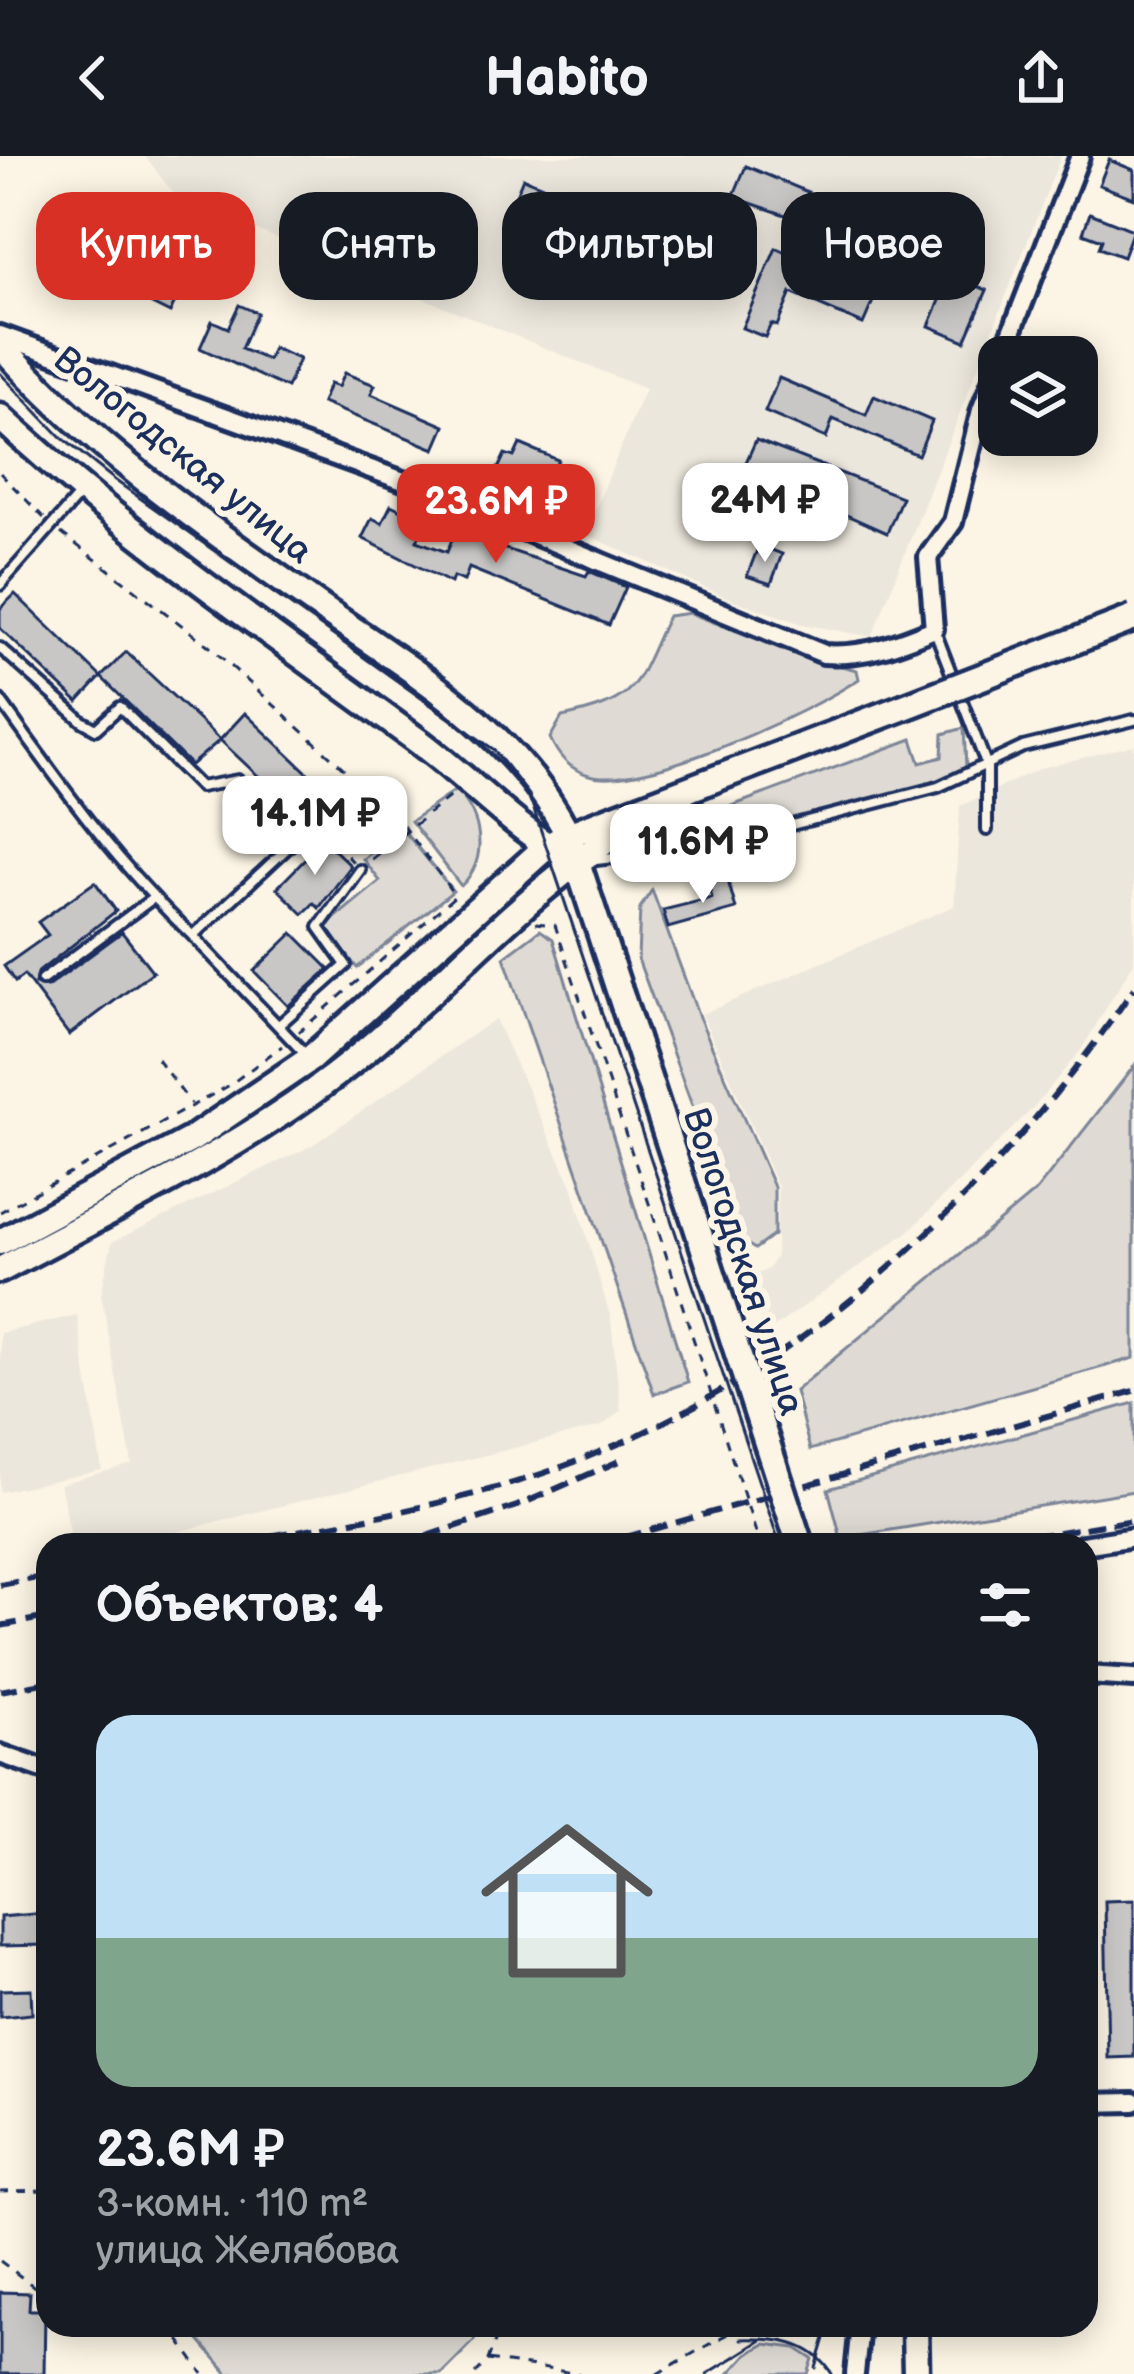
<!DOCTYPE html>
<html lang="ru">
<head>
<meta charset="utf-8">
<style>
  :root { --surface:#171b24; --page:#20242c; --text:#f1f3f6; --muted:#9ea1a6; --line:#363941; --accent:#d93025 }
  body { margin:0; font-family:"Balsamiq Sans",sans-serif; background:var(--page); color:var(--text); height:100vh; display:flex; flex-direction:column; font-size:45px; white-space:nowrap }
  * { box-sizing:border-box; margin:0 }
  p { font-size:39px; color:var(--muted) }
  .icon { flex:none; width:66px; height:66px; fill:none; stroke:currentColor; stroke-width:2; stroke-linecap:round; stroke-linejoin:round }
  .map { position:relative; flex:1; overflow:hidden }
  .side { position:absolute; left:36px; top:1377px; width:1062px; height:804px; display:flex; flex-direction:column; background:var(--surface); border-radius:36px; box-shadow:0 6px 30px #0003 }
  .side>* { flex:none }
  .top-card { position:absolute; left:36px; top:36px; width:1062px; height:108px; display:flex; gap:24px }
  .buttons { position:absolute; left:978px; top:180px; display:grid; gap:24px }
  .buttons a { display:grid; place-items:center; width:120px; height:120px; border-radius:24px; background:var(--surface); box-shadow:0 6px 30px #0003; font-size:60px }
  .price { position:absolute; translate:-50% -102px; padding:0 27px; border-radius:24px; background:#fff; color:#222; font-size:39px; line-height:78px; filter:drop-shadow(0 3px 6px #0008) }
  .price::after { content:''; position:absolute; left:50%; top:72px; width:36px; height:27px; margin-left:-18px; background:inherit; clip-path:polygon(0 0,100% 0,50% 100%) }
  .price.current { background:var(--accent); color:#fff }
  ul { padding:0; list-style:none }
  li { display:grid; align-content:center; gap:24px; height:636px; padding:0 60px }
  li+li { border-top:3px solid var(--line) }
  li span { display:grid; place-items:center; height:372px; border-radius:36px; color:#555 }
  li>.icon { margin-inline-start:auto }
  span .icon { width:216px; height:216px; fill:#fffc; stroke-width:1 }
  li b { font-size:51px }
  h2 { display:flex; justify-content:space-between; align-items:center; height:144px; padding:0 60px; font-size:51px }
  .chip { padding:0 42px; border-radius:36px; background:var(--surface); box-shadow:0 6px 30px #0003; font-size:42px; line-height:108px }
  .chip.current { background:var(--accent); color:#fff }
  header { display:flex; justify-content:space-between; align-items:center; height:156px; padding:0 60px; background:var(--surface); font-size:54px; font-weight:700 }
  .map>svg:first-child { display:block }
</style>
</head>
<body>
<header><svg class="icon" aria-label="back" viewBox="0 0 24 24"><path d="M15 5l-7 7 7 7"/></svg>Habito<svg class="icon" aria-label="share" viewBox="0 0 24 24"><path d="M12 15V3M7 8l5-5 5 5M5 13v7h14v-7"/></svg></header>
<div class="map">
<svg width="1134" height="2218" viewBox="0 0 1134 2218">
  <rect width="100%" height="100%" fill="#fcf5e5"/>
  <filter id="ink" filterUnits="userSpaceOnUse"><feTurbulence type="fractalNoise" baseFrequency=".00833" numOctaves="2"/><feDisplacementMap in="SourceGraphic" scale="24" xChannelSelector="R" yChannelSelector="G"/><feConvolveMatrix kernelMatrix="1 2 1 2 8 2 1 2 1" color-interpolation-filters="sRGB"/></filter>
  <g filter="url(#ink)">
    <g fill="#ece7dc">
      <polygon points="145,0 1061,0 872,481 802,468 730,443 585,378 645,233 176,41"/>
      <polygon points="1134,589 1134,806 1081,894 1032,953 909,1075 765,1178 749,1122 768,1113 776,1100 778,1031 702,858 954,750 960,650 1041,612"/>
      <polygon points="495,863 572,1030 611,1163 621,1255 602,1270 149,1383 73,1389 60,1328 132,1308 101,1138 112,1086 311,990"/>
      <polygon points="77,1159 102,1314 0,1336 0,1177"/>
    </g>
    <g fill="#dfdbd4" stroke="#7d8599" stroke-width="3">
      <path d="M690,457L801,500L857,514L859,523C811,555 644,635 589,619C569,613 558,600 550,582L562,561C642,544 635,528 668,460Z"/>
      <path d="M964,572L966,611C888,650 767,672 681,676L683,668L912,583L920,607L942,601L943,578Z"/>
      <path d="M456,634C482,660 489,703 461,730L411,665Z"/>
      <polygon points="402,672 453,735 357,812 324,771 380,725 363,703"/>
      <polygon points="652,734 699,861 774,1031 774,1079 755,1093 742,1085 638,803 640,752"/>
      <polygon points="540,774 553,783 688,1226 654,1238 504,801"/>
      <polygon points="1134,910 1134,1202 810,1294 795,1235 1037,1034"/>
      <polygon points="1134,1247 1134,1335 841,1382 828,1333"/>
      <polygon points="186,2169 478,2169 474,2185 441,2218 228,2218"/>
      <polygon points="765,2188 796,2192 813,2203 808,2218 729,2218 747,2198"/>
    </g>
    <g fill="#c8c7c6" stroke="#1b2f5e" stroke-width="3">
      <polygon points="1109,4 1134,14 1134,42 1099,29"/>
      <polygon points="746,10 808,36 797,63 733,41"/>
      <polygon points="523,22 555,35 542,69 509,56"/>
      <polygon points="1090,57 1133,74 1123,101 1099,92 1102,84 1083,77"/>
      <polygon points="861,59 886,70 876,94 850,84"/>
      <polygon points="776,92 877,136 863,168 791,137 777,170 771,168 765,181 742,172"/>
      <polygon points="121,93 186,123 170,157 150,147 153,141 109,122"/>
      <polygon points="951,119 987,134 965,185 929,170"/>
      <polygon points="239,149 257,157 241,193 268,204 273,192 299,203 287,232 200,192 212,165 228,172"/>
      <polygon points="344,217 375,229 371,238 445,270 435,293 322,247 329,228 338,231"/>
      <polygon points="779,222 866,259 874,240 932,265 918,299 833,263 826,282 765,256"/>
      <polygon points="756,284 902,341 887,377 743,313"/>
      <polygon points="520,288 558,304 544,338 496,317 505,298 514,301"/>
      <polygon points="391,349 426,366 417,385 447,396 455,376 586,420 589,415 626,431 609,469 469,412 464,425 453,421 451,427 362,382 372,362 382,367"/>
      <polygon points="759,389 782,398 771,428 747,420"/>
      <polygon points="15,438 101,521 78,546 0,472 0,453"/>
      <polygon points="126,496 220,584 191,609 101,521"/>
      <polygon points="245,557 335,643 310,669 220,584"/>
      <polygon points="324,684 351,710 319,752 314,747 303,758 277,732"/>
      <polygon points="727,721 736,753 668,772 663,754 712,742 708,727"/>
      <polygon points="95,726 116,755 37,817 35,828 47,831 122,776 153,816 69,879 24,819 15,826 4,810 48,779 38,766"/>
      <polygon points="293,777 329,813 288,850 254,815"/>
      <polygon points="1134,1744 1134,1901 1108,1902 1105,1745"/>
      <polygon points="48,1757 48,1789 0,1790 0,1761"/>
      <polygon points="31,1833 32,1858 0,1861 0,1834"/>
      <polygon points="0,2136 30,2137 29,2154 45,2154 44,2218 0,2218"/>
    </g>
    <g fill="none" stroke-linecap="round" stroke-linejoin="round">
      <g stroke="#1b2f5e" stroke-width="16">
        <g id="lane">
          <polyline points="0,429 80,338"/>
          <polyline points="935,475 987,610 987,674"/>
          <polyline points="0,492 82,565 96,573 120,551 200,631 238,624 294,686 193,780 305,898"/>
          <path d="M0,544C60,628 118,710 193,780"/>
          <polyline points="596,704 703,692 938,631 1023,591 1134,564"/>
          <polyline points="42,824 152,743"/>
          <polyline points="279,869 346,809 319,771 360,714"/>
          <polyline points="1086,1454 1090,1454"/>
        </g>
      </g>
      <g stroke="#1b2f5e" stroke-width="26">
        <g id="street">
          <path d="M0,179L409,327L824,498C864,501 898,488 934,473L928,401L953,366L981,254L999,208"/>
          <polyline points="1002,201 1080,0"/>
          <polyline points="1083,1389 1134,1381"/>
          <polyline points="1086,1519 1134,1522"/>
          <polyline points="0,1598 48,1615"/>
          <polyline points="1086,1947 1134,1946"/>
          <polyline points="855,2218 860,2169"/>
        </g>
      </g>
      <g stroke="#1b2f5e" stroke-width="33">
        <g id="secondary">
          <path d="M0,188C90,291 206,370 316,448C410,514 516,574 568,679L546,691L310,903L192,983L0,1086"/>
          <path d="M0,261C129,381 276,480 418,585C471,624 517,676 576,707C490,772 420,854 334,920C232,998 113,1053 0,1114"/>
        </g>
      </g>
      <g stroke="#1b2f5e" stroke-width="33">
        <g id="primary">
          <polyline points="576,707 634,664"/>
          <polyline points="695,1065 568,679 904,551"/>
          <polyline points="915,2169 916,2218"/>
        </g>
      </g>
      <g stroke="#1b2f5e" stroke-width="3" stroke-dasharray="9 9" stroke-linecap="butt">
        <polyline points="0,317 44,362"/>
        <polyline points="61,377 209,490 341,610 406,673 455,740 299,876"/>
        <polyline points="323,673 353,706"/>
        <polyline points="308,683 361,632"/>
        <polyline points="372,703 453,638"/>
        <polyline points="536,767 555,769 659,1077"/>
        <polyline points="157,903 191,948"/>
        <polyline points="0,1056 228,930 282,890"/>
        <polyline points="0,2035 48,2034"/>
        <polyline points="0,2105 48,2141"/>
        <polyline points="169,2169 203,2218"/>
        <polyline points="488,2204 580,2218"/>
        <polyline points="475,2218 488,2204 501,2169"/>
        <polyline points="657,2218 743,2169"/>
      </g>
      <use href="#lane" stroke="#fcf5e5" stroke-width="8"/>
      <use href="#street" stroke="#fcf5e5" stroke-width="16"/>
      <use href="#secondary" stroke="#fcf5e5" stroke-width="24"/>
      <use href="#primary" stroke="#fcf5e5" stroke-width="24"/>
      <g stroke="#1b2f5e" stroke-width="3">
        <polyline points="0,217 61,281 116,325 493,593 529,639 780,1389"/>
        <path d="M741,2183C777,2182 812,2185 832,2218"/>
        <polyline points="816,2212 829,2169"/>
        <polyline points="707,2218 763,2183"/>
      </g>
      <g stroke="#1b2f5e" stroke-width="6" stroke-dasharray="18 9" stroke-linecap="butt">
        <path d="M218,1389C334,1368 452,1351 564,1310C800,1223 994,1037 1134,832"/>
        <polyline points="401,1389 517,1350 619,1305"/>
        <polyline points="598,1389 1134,1235"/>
        <polyline points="978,1389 1134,1364"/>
        <polyline points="0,1429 48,1420"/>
        <polyline points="0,1470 48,1461"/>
        <polyline points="0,1535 48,1526"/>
      </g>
      <g stroke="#1b2f5e" stroke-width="33" stroke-linecap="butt">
        <g id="primary-bridge">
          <polyline points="904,551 1134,462"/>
          <polyline points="695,1065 800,1389"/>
        </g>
      </g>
      <polyline stroke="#1b2f5e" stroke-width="3" stroke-dasharray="9 9" stroke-linecap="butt" points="659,1077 760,1389"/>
      <use href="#primary-bridge" stroke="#fcf5e5" stroke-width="24"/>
    </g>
  </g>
  <g text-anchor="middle" stroke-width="12" stroke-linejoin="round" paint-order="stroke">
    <g font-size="36" fill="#1b2f5e" stroke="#fcf5e5">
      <text transform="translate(184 298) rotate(39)" y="13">Вологодская улица</text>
      <text transform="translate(745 1105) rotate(72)" y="13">Вологодская улица</text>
    </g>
  </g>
</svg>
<div class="buttons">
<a><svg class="icon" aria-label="layers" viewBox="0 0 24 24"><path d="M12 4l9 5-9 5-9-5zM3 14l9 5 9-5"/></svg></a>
</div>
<b class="price" style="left:765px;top:409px">24M ₽</b>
<b class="price current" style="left:496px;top:410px">23.6M ₽</b>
<b class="price" style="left:315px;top:722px">14.1M ₽</b>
<b class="price" style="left:703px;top:750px">11.6M ₽</b>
<div class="top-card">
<a class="chip current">Купить</a>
<a class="chip">Снять</a>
<a class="chip">Фильтры</a>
<a class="chip">Новое</a>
</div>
<section class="side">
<h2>Объектов: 4<svg class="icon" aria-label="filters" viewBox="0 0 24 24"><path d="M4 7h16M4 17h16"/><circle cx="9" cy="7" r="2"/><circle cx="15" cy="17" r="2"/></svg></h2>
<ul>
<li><span style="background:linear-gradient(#bfe0f5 60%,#7fa58c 0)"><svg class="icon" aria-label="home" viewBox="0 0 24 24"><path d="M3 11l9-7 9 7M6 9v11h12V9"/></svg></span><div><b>23.6M ₽</b><p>3-комн. · 110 m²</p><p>улица Желябова</p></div></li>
</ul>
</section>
</div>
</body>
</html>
